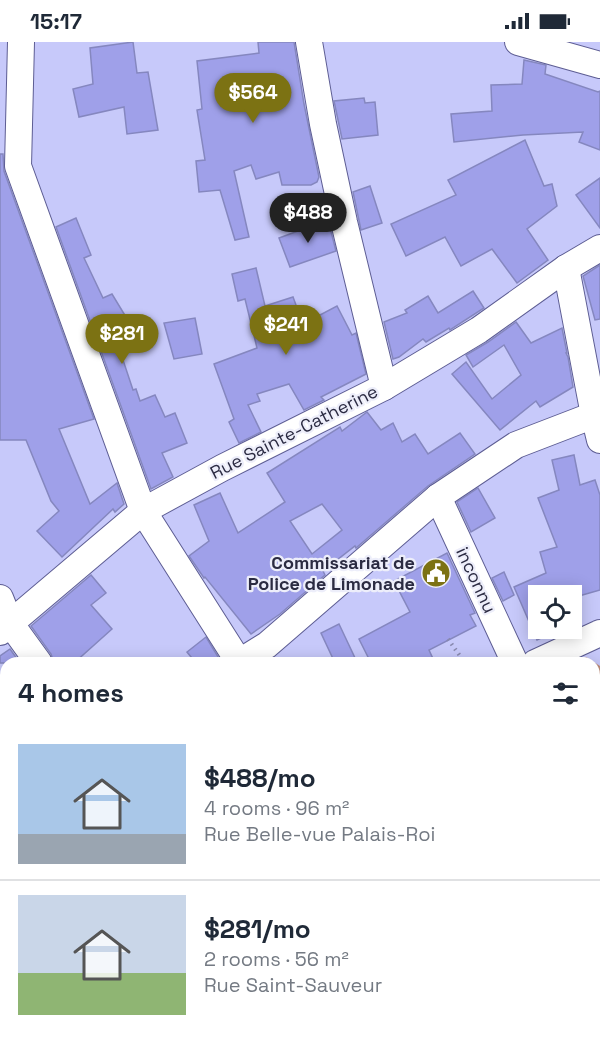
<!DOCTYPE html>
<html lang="en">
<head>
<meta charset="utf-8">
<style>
  :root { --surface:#fff; --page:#f2f2f3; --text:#1f2937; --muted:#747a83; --line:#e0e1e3; --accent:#7c7213 }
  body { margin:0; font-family:"Space Grotesk",sans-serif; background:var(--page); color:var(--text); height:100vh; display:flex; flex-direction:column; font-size:22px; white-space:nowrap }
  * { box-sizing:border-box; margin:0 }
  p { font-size:20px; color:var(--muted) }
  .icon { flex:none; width:33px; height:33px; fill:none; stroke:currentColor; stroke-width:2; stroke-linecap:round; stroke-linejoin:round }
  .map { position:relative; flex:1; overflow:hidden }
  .sheet { position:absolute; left:0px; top:615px; width:600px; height:386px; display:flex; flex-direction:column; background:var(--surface); border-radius:18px 18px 0 0; box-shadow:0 3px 15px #0003 }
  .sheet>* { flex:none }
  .controls { position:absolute; left:528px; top:543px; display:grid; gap:12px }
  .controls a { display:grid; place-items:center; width:54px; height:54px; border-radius:0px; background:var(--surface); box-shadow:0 3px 15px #0003; font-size:30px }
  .price { position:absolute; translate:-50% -51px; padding:0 14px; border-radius:21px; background:var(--accent); color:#fff; font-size:20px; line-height:39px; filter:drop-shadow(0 2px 3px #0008) }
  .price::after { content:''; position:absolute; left:50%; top:36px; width:18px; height:14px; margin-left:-9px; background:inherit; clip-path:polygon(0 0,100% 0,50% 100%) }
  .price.selected { background:#222; color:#fff }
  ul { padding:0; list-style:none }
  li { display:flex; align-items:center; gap:18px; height:150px; padding:0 18px }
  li+li { border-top:2px solid var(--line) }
  li span { display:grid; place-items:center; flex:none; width:168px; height:120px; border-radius:0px; color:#555 }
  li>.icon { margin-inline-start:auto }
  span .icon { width:72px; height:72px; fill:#fffc; stroke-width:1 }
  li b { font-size:26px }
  h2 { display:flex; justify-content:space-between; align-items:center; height:72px; padding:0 18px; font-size:26px }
  .status { display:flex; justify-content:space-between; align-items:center; height:42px; padding:0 30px; background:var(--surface); direction:ltr }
  .status svg { height:16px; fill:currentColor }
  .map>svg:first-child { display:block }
</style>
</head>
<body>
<div class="status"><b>15:17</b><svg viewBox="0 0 49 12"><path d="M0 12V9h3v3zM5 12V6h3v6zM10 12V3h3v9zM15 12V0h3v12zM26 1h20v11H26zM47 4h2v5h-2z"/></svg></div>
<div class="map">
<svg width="600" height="1000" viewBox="0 0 600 1000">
  <rect width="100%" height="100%" fill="#c7c9fa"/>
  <g fill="#c08f7c">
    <polygon points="586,615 600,624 600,984 594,987 594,621 575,621"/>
    <polygon points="503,995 578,995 566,1000 506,1000"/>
  </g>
  <g fill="#9fa0e9" stroke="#8587bf" stroke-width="1.5" fill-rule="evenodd">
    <polygon points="133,0 137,31 148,30 158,88 127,92 124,65 79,75 73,47 93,42 90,6"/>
    <polygon points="258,0 294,0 304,62 319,135 317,140 311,143 282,143 279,130 256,137 251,123 234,129 249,195 235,198 220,148 199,150 196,119 205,118 197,68 202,67 197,19 259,11"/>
    <polygon points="524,18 546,23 545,32 598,50 600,49 600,108 579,100 583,90 523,93 454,100 451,72 492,69 491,43 522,42"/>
    <polygon points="364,56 365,61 375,60 378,93 342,97 334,59"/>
    <polygon points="525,98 544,144 552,142 557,164 527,187 548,218 517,241 492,207 461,224 445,195 406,214 391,182 456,153 448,138"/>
    <polygon points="0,112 3,112 4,129 94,377 59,387 90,462 117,441 124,462 115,470 113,467 62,515 37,489 59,469 51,459 26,398 0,398"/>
    <polygon points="600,136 600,186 576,153"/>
    <polygon points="370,144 382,181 361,188 353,150"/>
    <polygon points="76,176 91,213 84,216 103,256 112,252 129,280 113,288 133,348 136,347 140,359 155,353 165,375 175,371 187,401 162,411 173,435 151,447 56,185"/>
    <polygon points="328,178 336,209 290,225 279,196"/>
    <polygon points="600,223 600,277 595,278 583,234"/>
    <polygon points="256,226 265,264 293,255 303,282 337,264 352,293 356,291 366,332 321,355 324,358 304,368 289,342 257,352 260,359 248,363 261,390 239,401 229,380 234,377 214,322 257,306 245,257 238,259 232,232"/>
    <polygon points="473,249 484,266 450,288 449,286 426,300 423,297 399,315 393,317 384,280 407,271 405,268 428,254 438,271"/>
    <polygon points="195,276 202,312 174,317 164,281"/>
    <polygon points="516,280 531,301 562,286 567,311 566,311 568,315 573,345 540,365 536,359 500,388 452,332 466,320 492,357 521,333 504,303 473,325 466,313 488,300"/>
    <path d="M367,370L381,388L393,381L402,400L415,392L428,412L460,391L475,412L428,444L356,506L355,504L323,529L325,533L280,572L251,592L205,535L204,536L189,514L209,499L194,463L220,451L238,491L285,460L267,431L340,385L342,389ZM322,462L342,488L312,512L290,479Z"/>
    <polygon points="574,413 580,443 595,438 600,453 600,548 572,556 572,554 538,554 538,586 562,586 537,598 514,545 546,531 540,510 557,505 538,456 559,448 552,418"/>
    <polygon points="478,446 495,476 471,490 457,460"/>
    <polygon points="447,511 475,571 470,573 476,584 429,608 435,621 371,621 359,597 410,570 394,539"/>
    <polygon points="504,530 514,553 503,559 492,536"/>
    <polygon points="91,533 106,551 91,563 112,587 74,621 54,621 51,612 31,584"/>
    <polygon points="572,558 581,578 572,582"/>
    <polygon points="339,582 355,616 344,621 335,621 321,591"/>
    <polygon points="206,595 220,618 216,621 196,621 187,610"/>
    <polygon points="10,607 20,621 0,621 0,614"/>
  </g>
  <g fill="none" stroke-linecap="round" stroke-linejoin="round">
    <g stroke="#5d5d93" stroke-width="28">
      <g id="street">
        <polyline points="21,0 18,124 143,469 239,620"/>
        <polyline points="309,0 323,82 344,180 384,345"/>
        <polyline points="518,0 600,23"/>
        <polyline points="566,226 594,373 600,398"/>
        <polyline points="438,455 515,621"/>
        <polyline points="0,556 10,581 39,621"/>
        <polyline points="0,590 143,469 222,426 384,345 479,288 566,226 600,206"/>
        <polyline points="238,621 267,603 438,455 516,403 594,373"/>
        <polyline points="535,621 600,591"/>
        <polyline points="0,782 6,779"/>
        <polyline points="0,819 6,832"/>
        <polyline points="0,967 6,963"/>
        <polyline points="91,994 94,1000"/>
        <polyline points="284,994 287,1000"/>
        <polyline points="492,994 495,1000"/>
        <polyline points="254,1000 264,994"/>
        <polyline points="588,1000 600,994"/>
      </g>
    </g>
    <g stroke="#8889af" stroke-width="4" stroke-dasharray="1.5 4.5" stroke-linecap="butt">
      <polyline points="448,597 465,621"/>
      <polyline points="594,902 600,905"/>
      <polyline points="594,963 600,950"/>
    </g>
    <use href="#street" stroke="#fff" stroke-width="26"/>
  </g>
  <defs>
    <g id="civic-disc" transform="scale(1.5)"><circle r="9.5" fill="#7c7213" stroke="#edeefa"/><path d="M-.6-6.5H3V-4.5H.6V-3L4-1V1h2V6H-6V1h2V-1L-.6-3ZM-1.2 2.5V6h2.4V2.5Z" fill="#fff"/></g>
  </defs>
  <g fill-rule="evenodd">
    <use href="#civic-disc" x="436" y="531"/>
  </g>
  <g text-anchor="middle" stroke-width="4.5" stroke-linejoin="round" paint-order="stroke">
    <g font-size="18" fill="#2b2b42" stroke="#edeefa">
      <text transform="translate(294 390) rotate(-27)" y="6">Rue Sainte-Catherine</text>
      <text transform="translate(476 538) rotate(65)" y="6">inconnu</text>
    </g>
    <g font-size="18" font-weight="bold" fill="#2b2b42" stroke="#edeefa" text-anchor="end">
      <text x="415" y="527">Commissariat de<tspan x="415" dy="21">Police de Limonade</tspan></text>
    </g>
  </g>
</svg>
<div class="controls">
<a><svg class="icon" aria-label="locate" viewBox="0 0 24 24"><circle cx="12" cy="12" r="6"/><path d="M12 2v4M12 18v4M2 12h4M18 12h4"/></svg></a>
</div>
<b class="price" style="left:253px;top:82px">$564</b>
<b class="price selected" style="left:308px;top:202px">$488</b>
<b class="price" style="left:286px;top:314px">$241</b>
<b class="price" style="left:122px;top:323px">$281</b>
<section class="sheet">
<h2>4 homes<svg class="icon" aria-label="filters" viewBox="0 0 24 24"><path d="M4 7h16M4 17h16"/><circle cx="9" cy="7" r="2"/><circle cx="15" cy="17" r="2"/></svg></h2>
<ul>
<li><span style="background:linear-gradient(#a9c7e8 75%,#9aa5b1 0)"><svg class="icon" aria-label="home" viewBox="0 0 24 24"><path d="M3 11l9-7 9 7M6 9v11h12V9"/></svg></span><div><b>$488/mo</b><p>4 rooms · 96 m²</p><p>Rue Belle-vue Palais-Roi</p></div></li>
<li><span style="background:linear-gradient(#c9d6e8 65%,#8fb573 0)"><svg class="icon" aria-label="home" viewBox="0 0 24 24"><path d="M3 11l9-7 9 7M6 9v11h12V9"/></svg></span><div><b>$281/mo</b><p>2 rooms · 56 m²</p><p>Rue Saint-Sauveur</p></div></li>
</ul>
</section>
</div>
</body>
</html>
